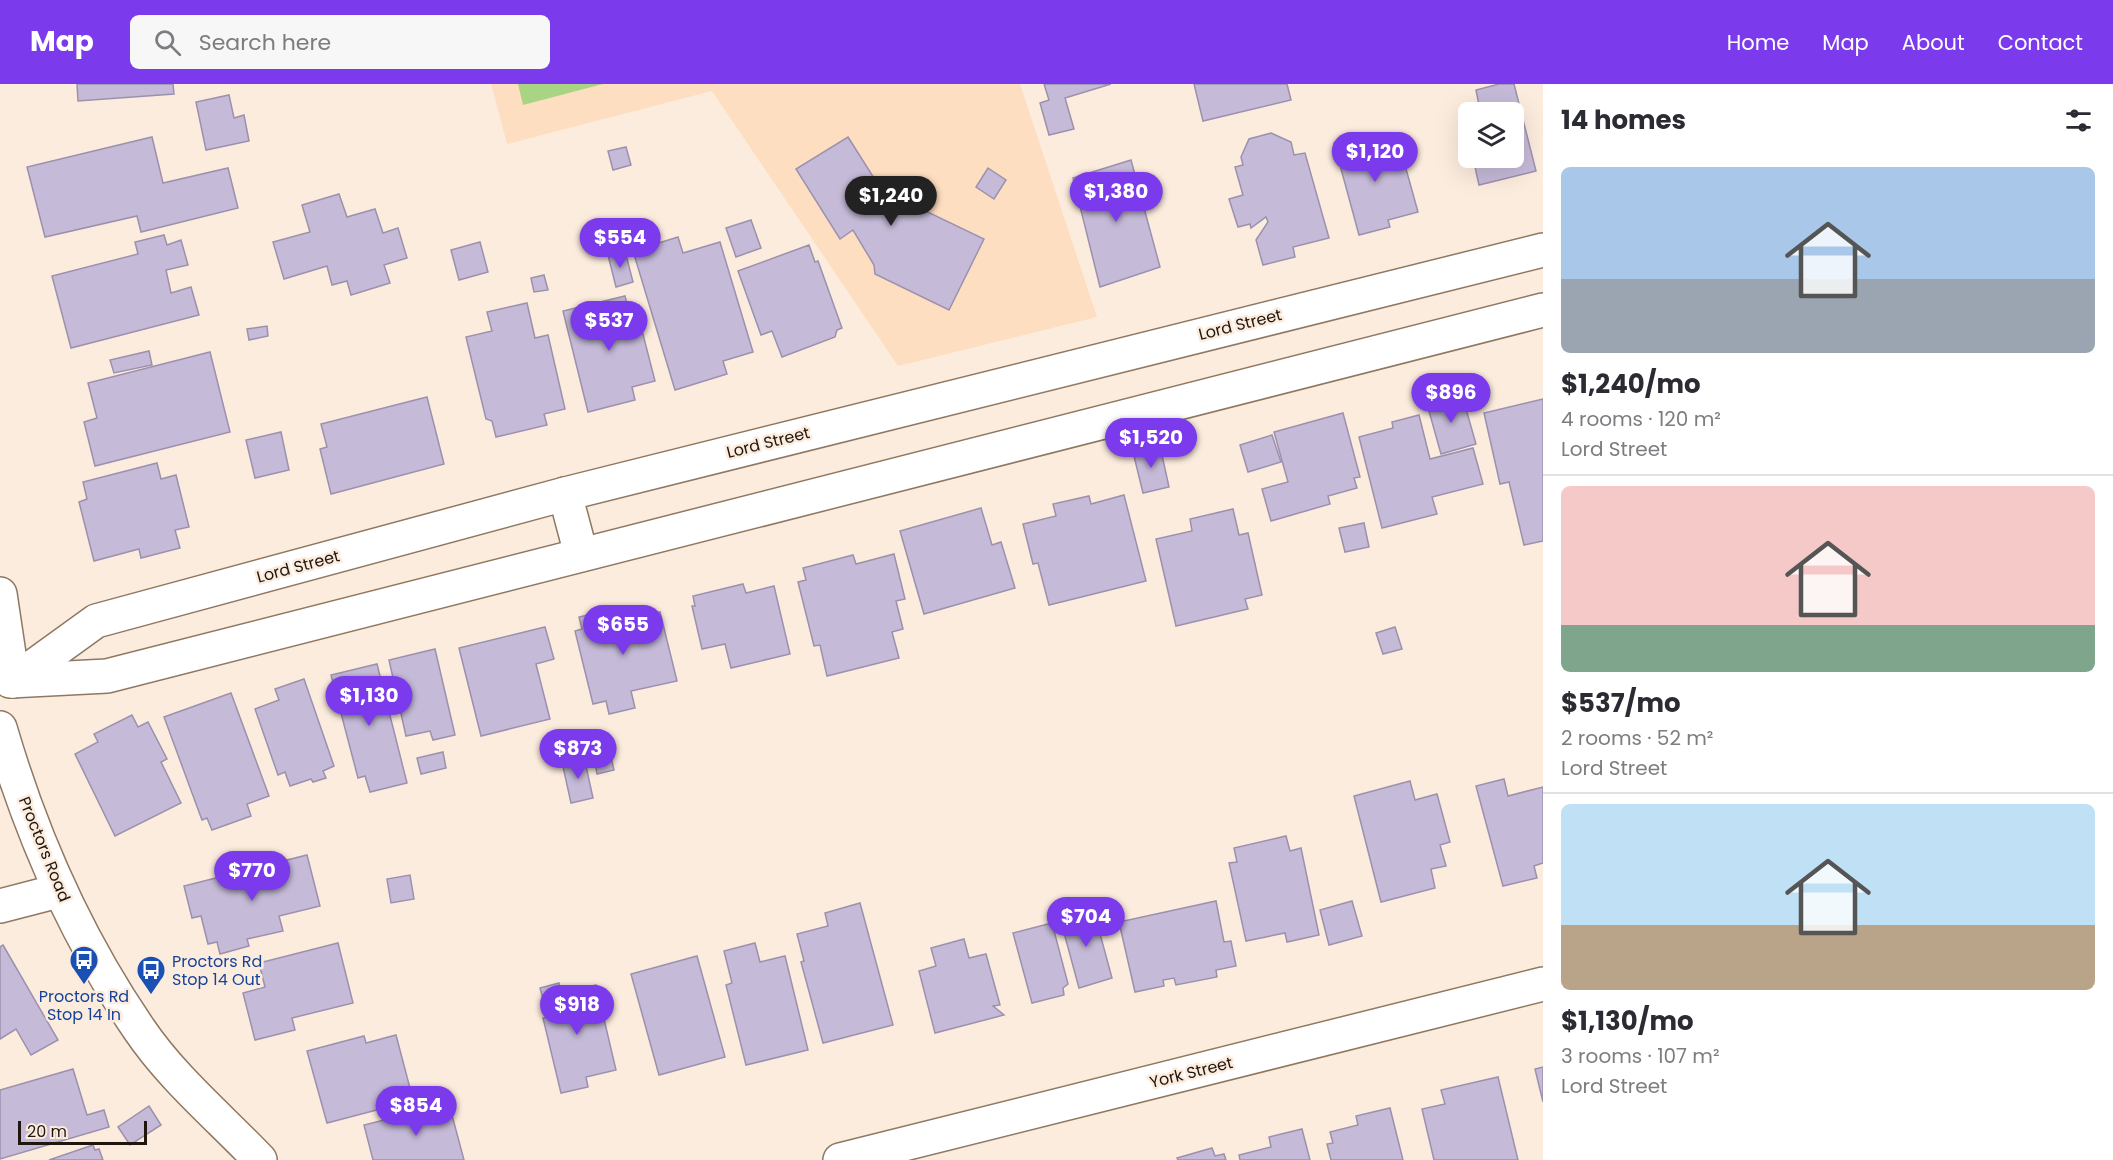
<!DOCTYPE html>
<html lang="en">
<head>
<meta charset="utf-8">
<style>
  :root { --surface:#fff; --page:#f7f7f7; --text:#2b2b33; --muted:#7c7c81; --line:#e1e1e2; --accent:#7c3aed }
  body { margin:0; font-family:Poppins,sans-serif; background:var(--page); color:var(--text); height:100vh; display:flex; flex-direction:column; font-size:22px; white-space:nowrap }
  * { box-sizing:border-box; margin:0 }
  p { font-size:20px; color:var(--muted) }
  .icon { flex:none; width:33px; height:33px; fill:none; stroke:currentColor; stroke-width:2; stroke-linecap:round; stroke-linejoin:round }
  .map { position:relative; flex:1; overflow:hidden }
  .panel { display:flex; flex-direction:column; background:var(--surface); width:570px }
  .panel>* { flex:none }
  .buttons { position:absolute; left:1458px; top:18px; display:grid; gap:12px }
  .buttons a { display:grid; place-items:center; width:66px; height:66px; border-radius:9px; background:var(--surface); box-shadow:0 6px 24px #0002; font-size:30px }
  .scale { position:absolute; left:18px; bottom:15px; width:129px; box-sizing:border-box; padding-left:6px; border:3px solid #1f160d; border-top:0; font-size:16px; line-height:21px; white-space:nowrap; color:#1f160d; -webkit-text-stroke:4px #fcecde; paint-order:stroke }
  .price { position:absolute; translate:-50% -51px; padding:0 14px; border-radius:21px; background:var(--accent); color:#fff; font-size:20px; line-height:39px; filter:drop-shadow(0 2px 3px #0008) }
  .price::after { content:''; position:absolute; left:50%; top:36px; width:18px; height:14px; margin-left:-9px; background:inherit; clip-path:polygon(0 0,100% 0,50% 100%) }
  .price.selected { background:#222; color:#fff }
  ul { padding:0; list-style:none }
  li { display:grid; align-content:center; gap:12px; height:318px; padding:0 18px }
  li+li { border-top:2px solid var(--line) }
  li span { display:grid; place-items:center; height:186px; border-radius:9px; color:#555 }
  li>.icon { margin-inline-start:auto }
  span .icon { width:108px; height:108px; fill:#fffc; stroke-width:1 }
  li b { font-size:26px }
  h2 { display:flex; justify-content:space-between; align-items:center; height:72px; padding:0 18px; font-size:26px }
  header { display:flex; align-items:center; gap:36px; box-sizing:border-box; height:84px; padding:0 30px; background:var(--accent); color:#fff }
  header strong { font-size:28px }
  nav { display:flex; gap:33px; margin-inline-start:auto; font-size:21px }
  .search { width:420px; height:54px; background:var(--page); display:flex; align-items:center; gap:15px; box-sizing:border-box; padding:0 21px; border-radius:9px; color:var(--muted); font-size:22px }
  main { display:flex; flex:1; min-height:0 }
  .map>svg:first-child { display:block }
</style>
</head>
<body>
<header>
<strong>Map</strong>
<div class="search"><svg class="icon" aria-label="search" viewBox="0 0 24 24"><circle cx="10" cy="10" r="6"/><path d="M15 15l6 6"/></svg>Search here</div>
<nav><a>Home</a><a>Map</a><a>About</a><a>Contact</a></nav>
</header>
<main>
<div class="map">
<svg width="1543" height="1076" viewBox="0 0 1543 1076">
  <rect width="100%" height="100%" fill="#fcecde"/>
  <polygon fill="#fedec1" points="491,0 1020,0 1097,233 898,282 712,7 507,60"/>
  <polygon fill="#a9d483" points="518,0 603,0 523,21"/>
  <g fill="#c5bad8" stroke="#9c91ad" stroke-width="1.5">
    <polygon points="77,0 173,0 174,10 78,17"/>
    <polygon points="1044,0 1111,0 1065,14 1074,45 1049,51 1040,19 1049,16"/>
    <polygon points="1194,0 1287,0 1291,16 1203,37"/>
    <polygon points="1499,0 1514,0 1536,87 1479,101 1473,74 1514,74 1514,28 1468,28 1468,38 1465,25 1479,21 1476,6"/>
    <polygon points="229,11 234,34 244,31 249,57 206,66 196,18"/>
    <polygon points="1271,49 1291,58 1294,71 1305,69 1329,154 1293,163 1295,173 1263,181 1256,156 1268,138 1266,133 1251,144 1250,140 1238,143 1229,115 1243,111 1235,83 1243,81 1241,73 1249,55"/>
    <polygon points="1362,50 1366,64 1398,56 1418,128 1388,136 1390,143 1359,151 1334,59"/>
    <polygon points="152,53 163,99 228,84 238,124 141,148 137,132 45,153 27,83"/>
    <polygon points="848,53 884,110 900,100 913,121 984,155 949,226 875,190 874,181 853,146 840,155 796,85"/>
    <polygon points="626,63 631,81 613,86 608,67"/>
    <polygon points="1131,76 1160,183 1100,203 1073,94"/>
    <polygon points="988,84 1006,96 994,115 976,103"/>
    <polygon points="339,110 347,133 375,125 383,149 398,144 407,174 384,181 390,199 351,211 347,197 332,201 327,182 284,195 273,158 310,148 302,121"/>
    <polygon points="751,136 761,164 736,173 726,144"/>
    <polygon points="164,151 167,161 181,156 188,181 166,186 171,209 191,203 199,231 71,264 52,192 138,170 135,158"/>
    <polygon points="678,153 683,169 720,158 753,268 723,277 727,290 675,306 633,167"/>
    <polygon points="480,158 488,188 459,196 451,166"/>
    <polygon points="809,161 815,178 818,177 842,244 837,246 835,253 782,273 772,247 761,251 738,187"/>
    <polygon points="625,167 633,198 616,203 608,171"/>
    <polygon points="544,191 548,206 534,208 531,194"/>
    <polygon points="625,212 629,228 637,227 655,297 632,303 635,316 588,328 563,227"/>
    <polygon points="527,219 535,254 548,251 565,325 544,330 547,341 496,353 492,337 486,335 466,253 492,247 487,228"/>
    <polygon points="267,242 268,252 249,256 247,245"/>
    <polygon points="149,267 152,281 114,289 110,276"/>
    <polygon points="210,268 230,348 95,382 84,338 97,334 88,299"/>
    <polygon points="1462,311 1476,360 1441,370 1427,320"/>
    <polygon points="427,313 444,380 331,410 320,365 327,363 321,340"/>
    <polygon points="1543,315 1543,457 1524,461 1509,398 1500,400 1484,329"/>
    <polygon points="1343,329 1360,393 1354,394 1357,404 1328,412 1330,420 1271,437 1262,405 1288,398 1274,348"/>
    <polygon points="1419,331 1430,375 1473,364 1483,400 1432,413 1437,430 1382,444 1359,353 1393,344 1392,338"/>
    <polygon points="281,348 289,386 255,394 246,356"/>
    <polygon points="1272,351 1281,378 1248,388 1240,361"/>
    <polygon points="1160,362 1169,403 1143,409 1133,368"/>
    <polygon points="157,379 161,395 176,391 189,443 175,446 180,464 141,474 139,465 94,477 79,418 87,415 83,398"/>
    <polygon points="1124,411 1146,497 1049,521 1038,479 1033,480 1023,440 1056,432 1053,420 1089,412 1091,420"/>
    <polygon points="981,424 992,461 1001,458 1015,504 924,530 900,447"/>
    <polygon points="1233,425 1239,451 1248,449 1262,511 1245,515 1248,525 1176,542 1156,455 1192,447 1190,435"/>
    <polygon points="1364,439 1369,463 1345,468 1339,444"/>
    <polygon points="894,470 905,515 896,517 903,545 892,548 899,574 827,592 820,561 814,562 798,498 806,496 803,484 853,471 856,480"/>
    <polygon points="743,500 746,509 774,502 790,570 731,584 725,560 702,565 692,522 695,522 693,512"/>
    <polygon points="622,523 625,537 660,528 677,597 631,607 635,624 609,630 606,617 593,620 575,547 582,545 579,533"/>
    <polygon points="545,543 554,575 536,580 550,635 481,652 459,564"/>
    <polygon points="1395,543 1402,565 1383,570 1376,549"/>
    <polygon points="435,565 455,651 433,656 430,647 406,652 389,576"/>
    <polygon points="377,580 407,699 370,708 365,692 358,694 331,591"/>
    <polygon points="304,595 334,682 323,687 326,694 313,698 311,695 290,702 285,688 278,691 255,625 279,616 275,605"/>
    <polygon points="231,609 269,712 247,720 251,732 212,746 207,734 202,736 164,633"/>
    <polygon points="132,631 138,643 148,638 167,675 161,678 181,719 115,752 75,670 98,658 94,650"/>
    <polygon points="608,660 614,686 597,690 592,663"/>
    <polygon points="443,668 446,684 421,690 417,674"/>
    <polygon points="584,673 593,714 571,719 562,678"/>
    <polygon points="1504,695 1508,712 1543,703 1543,779 1534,782 1537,794 1503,802 1476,702"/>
    <polygon points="1410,697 1415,716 1437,710 1450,758 1440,761 1446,782 1431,785 1435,804 1381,818 1354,712"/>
    <polygon points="1286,752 1290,767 1301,764 1319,851 1287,858 1285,849 1246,857 1229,779 1237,778 1234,764"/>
    <polygon points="307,771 320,822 279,832 283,847 247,855 249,862 220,870 217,858 208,860 201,832 192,834 184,802"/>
    <polygon points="410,791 414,815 391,819 387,795"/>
    <polygon points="1216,817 1224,858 1231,857 1236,882 1216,886 1217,893 1176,901 1174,894 1163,896 1164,902 1135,908 1119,838"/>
    <polygon points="1352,817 1362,852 1329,861 1320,826"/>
    <polygon points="860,819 893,941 823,959 801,878 804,877 797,850 828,842 825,829"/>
    <polygon points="1093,824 1112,894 1079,904 1060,834"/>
    <polygon points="1052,839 1068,900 1063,904 1064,911 1032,919 1013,849"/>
    <polygon points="964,855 969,874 986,870 1000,921 993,922 1004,931 935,949 919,887 936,882 931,864"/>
    <polygon points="338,859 353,919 292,934 295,946 255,956 243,909 265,903 259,879"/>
    <polygon points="755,859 760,878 785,872 808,966 746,981 726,901 732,899 724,867"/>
    <polygon points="3,861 58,956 31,971 16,945 0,955 0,863"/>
    <polygon points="697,872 725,973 659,991 631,890"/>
    <polygon points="559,899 561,910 596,901 616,986 586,993 588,1003 561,1009 543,934 548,933 540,904"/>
    <polygon points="396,951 411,1008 389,1014 392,1022 327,1039 307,967 364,952 366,959"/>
    <polygon points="1543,983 1543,1018 1535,985"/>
    <polygon points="73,985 87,1031 104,1026 109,1043 0,1075 0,1006"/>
    <polygon points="1498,993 1518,1076 1434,1076 1422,1025 1445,1020 1441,1006"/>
    <polygon points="449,1020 464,1076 373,1076 364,1041"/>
    <polygon points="149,1022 161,1041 130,1061 118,1043"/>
    <polygon points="1390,1024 1403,1076 1331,1076 1327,1060 1333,1059 1330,1048 1358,1041 1356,1032"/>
    <polygon points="1302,1045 1310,1076 1240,1076 1239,1071 1271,1063 1269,1053"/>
    <polygon points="93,1061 95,1066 99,1065 103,1076 49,1076"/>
    <polygon points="1212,1064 1215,1072 1224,1070 1226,1076 1178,1076 1177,1074"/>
  </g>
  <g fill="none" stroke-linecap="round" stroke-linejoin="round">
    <g stroke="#8f7862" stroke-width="36">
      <g id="street">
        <polyline points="565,410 581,470"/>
        <polyline points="0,510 13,597"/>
        <polyline points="10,597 107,592 1543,226"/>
        <polyline points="13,597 96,537 565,410 1543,166"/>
        <polyline points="0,822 58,807"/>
        <polyline points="840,1076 1543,900"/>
      </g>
    </g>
    <g stroke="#8f7862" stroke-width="36">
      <path id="secondary" d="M0,644C31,750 76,853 139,945C172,994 220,1034 260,1076"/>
    </g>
    <use href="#street" stroke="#fff" stroke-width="33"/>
    <use href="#secondary" stroke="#fff" stroke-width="33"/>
  </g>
  <defs>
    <g id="bus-pin" transform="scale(1.5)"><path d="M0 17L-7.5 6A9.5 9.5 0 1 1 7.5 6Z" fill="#1a4fb4" stroke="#fcecde"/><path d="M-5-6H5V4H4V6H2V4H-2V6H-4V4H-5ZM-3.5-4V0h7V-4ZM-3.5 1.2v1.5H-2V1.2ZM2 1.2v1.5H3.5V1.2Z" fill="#fff"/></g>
  </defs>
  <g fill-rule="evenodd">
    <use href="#bus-pin" x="84" y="876"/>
    <use href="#bus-pin" x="151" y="886"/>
  </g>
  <g text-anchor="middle" stroke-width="5" stroke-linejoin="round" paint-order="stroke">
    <g font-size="16" fill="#1f160d" stroke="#fcecde">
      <text transform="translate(1240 240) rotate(-14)" y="6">Lord Street</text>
      <text transform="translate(768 358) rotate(-14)" y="6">Lord Street</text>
      <text transform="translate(298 482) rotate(-15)" y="6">Lord Street</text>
      <text transform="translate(45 765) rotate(68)" y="6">Proctors Road</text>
      <text transform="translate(1191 988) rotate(-14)" y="6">York Street</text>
    </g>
    <g font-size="16" fill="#164399" stroke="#fcecde" text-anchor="start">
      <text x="172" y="883">Proctors Rd<tspan x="172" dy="18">Stop 14 Out</tspan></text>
      <text x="84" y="918" text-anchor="middle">Proctors Rd<tspan x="84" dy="18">Stop 14 In</tspan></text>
    </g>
  </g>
</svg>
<div class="buttons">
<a><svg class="icon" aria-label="layers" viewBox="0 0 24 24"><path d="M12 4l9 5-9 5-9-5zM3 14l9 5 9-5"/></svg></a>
</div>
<div class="scale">20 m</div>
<b class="price" style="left:1375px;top:99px">$1,120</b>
<b class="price" style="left:1116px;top:139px">$1,380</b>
<b class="price selected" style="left:891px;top:143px">$1,240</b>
<b class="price" style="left:620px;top:185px">$554</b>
<b class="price" style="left:609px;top:268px">$537</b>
<b class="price" style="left:1451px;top:340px">$896</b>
<b class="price" style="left:1151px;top:385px">$1,520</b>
<b class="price" style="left:623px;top:572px">$655</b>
<b class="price" style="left:369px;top:643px">$1,130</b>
<b class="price" style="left:578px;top:696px">$873</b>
<b class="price" style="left:252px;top:818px">$770</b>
<b class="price" style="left:1086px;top:864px">$704</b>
<b class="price" style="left:577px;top:952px">$918</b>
<b class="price" style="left:416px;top:1053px">$854</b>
</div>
<section class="panel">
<h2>14 homes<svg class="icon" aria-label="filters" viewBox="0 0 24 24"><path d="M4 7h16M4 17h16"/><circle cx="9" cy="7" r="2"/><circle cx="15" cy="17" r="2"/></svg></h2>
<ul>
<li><span style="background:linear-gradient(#a9c7e8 60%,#9aa5b1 0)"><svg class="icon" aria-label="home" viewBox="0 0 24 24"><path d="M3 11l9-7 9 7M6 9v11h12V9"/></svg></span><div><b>$1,240/mo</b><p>4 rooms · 120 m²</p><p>Lord Street</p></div></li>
<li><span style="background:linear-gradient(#f6c9c9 75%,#7fa58c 0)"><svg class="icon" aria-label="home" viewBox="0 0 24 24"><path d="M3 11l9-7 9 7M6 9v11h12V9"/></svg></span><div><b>$537/mo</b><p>2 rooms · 52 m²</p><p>Lord Street</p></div></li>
<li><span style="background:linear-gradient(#bfe0f5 65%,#b9a48a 0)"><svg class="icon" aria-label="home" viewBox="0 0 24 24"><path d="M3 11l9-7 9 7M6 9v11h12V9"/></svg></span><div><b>$1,130/mo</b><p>3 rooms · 107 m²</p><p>Lord Street</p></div></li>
</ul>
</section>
</main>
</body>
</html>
